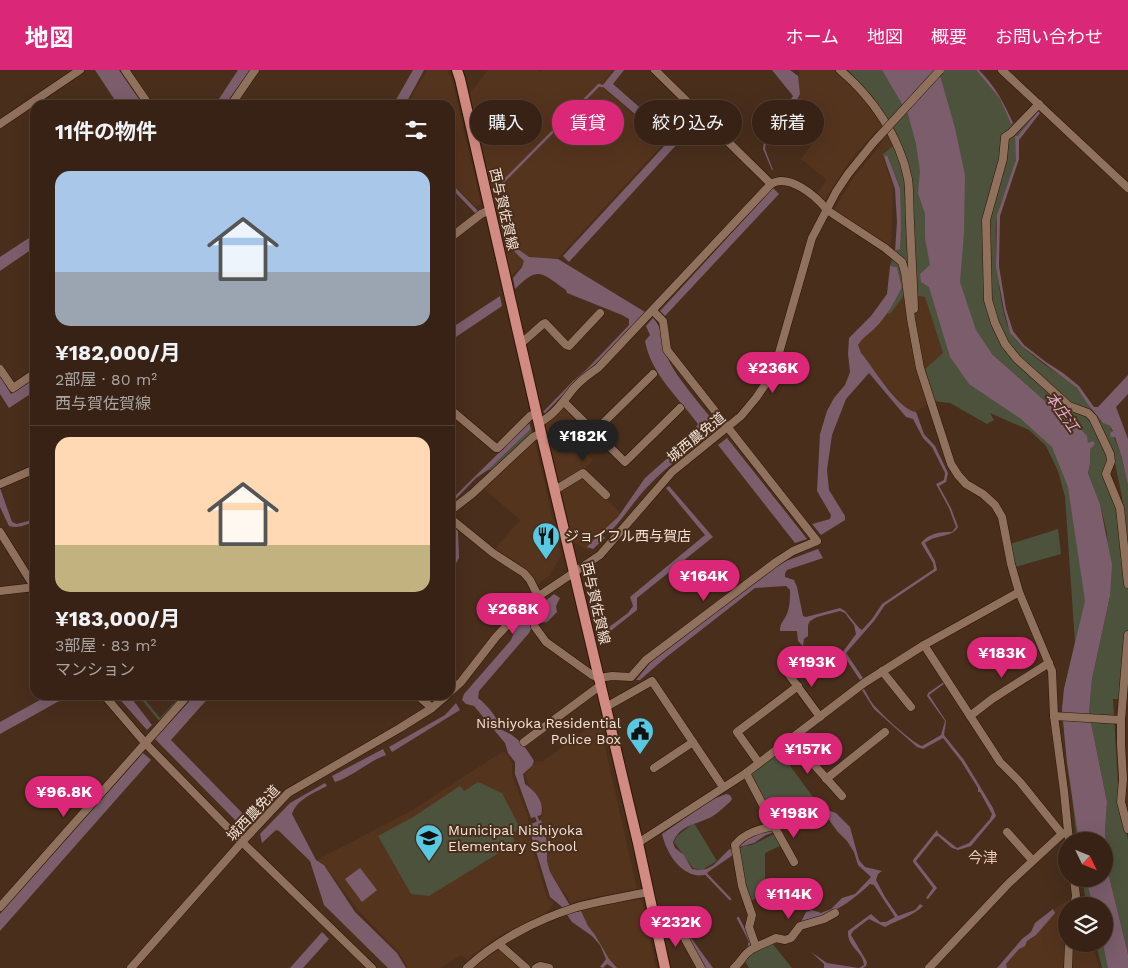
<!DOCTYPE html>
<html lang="ja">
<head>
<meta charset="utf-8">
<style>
  :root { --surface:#372215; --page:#422f22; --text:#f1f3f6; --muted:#aaa4a0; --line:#513f34; --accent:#db2777 }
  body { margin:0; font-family:"Work Sans","Noto Sans JP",sans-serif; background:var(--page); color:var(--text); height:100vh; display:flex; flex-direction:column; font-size:19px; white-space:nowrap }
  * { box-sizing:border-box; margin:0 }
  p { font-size:16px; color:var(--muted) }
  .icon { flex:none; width:28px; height:28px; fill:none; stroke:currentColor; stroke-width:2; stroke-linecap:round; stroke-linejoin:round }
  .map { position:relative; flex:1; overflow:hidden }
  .details { position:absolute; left:30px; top:30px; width:425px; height:600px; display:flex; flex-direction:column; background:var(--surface); border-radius:15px; box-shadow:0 5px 20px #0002,0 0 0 1px var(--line) }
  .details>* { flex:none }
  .top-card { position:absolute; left:470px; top:30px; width:475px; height:45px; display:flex; gap:10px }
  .needle { width:32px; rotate:133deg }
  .tools { position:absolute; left:1058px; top:762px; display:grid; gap:10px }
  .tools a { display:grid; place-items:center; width:55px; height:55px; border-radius:50%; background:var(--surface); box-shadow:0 5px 20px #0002,0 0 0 1px var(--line); font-size:25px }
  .price { position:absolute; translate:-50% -42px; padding:0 11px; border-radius:18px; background:var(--accent); color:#fff; font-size:16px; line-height:32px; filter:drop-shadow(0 1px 2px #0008) }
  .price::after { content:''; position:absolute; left:50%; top:30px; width:15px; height:11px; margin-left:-8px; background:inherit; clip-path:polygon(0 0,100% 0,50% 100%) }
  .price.current { background:#222; color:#fff }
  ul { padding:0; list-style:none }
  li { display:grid; align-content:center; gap:10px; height:265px; padding:0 25px }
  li+li { border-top:1px solid var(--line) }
  li span { display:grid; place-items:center; height:155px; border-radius:15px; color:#555 }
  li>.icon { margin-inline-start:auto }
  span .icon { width:90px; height:90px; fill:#fffc; stroke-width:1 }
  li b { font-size:21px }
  h2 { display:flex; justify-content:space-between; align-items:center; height:60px; padding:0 25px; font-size:21px }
  .pill { padding:0 18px; border-radius:22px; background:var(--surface); box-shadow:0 5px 20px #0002,0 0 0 1px var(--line); font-size:18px; line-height:45px }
  .pill.current { background:var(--accent); color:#fff }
  header { display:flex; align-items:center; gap:30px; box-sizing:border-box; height:70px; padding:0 25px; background:var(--accent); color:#fff }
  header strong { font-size:24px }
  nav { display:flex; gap:28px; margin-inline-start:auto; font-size:18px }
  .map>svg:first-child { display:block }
</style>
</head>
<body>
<header>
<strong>地図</strong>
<nav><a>ホーム</a><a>地図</a><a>概要</a><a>お問い合わせ</a></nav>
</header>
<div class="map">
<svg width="1128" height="898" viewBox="0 0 1128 898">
  <rect width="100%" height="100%" fill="#492e1c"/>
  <g fill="#55341e">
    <polygon points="427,0 447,0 453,13 481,134 476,137 450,112 450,35 407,35"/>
    <polygon points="488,0 538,0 540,2 542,0 613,0 601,16 665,72 558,188 526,191 510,208 469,24"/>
    <polygon points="798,0 848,0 873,27 898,72 882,85 893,117 891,186 830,147 853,108 882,73 877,60 848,93 820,138 811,130 827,110 801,89 815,70 785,43 797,23 798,6 800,3"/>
    <polygon points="905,224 925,227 943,284 933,331 916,342 910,341 901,335 861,283 858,275 862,269 875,258 886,243 890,244"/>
    <polygon points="563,335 595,366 583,380 593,390 581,402 622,445 588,480 573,472 545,354"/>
    <polygon points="534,368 561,486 549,506 536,516 494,480 520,450 481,416"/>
    <polygon points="599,650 637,819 590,828 571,833 550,802 547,791 547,772 541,750 543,739 540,730 530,718 525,704 537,691 542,692"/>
    <polygon points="502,682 506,683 512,692 512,706 528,746 529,765 547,828 554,833 544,845 506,862 488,873 467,890 461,885 441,898 408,898 399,882 358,840 324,794 317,790 411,741"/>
    <polygon points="1080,823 1083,836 1066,836 1066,874 1093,874 1099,898 1002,898 1003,894 1057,837"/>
    <polygon points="641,829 656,898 616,898 608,890 598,870 574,843 594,836"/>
    <polygon points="499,878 523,898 471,898 473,896"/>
  </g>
  <g fill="#4d523d" fill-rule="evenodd">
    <polygon points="848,0 903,0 932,145 934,215 1047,359 1072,409 1089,542 1085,771 1077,771 1062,640 1064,619 1075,572 1065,427 1058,401 1046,376 1029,360 990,343 994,350 987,354 950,333 933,331 925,299 943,283 925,227 905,224 890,244 886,243 902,217 897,197 890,196 895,181 900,179 900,117 887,86 884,87 882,85 898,72 873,27"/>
    <path d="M937,0H976L1000,29L1011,54L1015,53L1031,37L1038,41L1018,67L1015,66C1015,74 1017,82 1016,89C1014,107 1002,126 998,143C992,165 999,244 1011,263C1022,281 1055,301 1072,314C1087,325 1091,349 1110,356L1122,388L1128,416V590L1124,629H1113L1119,732L1128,770V884L1109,806L1105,762L1107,732L1089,643L1092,609L1110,526L1107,463L1100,434L1088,403L1090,394V378L1076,354L1062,346L963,258ZM1108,391L1115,393L1122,427L1125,464L1118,438L1103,402Z"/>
    <polygon points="531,359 532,364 493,400 488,400"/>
    <polygon points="1058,459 1061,484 1015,497 1010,474"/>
    <polygon points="138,625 141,625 160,648 181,625 184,625 160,652"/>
    <polygon points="780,682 818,734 776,753 751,703"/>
    <polygon points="478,712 502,723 520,758 512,764 515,773 429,826 411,824 378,766 413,747 460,716 464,721"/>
    <polygon points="694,753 717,791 702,800 693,798 674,772 677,766"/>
    <polygon points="776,763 782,775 765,783 765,823 749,832 738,780 743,776 752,775"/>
    <polygon points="1082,809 1091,809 1097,836 1087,836"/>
    <polygon points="772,873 792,898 749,898 745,891 748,884"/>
    <polygon points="1096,874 1104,874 1114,898 1102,898"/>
  </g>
  <g fill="#7b5d6c">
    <polygon points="95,0 119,0 143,35 118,35"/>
    <polygon points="238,0 250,0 225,35 215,35"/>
    <polygon points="413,0 424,0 405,35 393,35"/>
    <polygon points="615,0 624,0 613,14 679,72 569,192 563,186 666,74 663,68 602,16"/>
    <polygon points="772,0 790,0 798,6 800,24 789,43 786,44 766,72 765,79 773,100 772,100 763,79 764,72 793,26"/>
    <polygon points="882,0 937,0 941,9 955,58 965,105 964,163 960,212 976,260 992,284 1062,346 1076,354 1087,366 1088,373 1093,371 1095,374 1090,379 1090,394 1088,403 1100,434 1112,495 1110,526 1092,609 1089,643 1107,732 1105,762 1109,806 1128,884 1128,898 1108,898 1103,874 1104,836 1093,836 1086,809 1104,809 1104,771 1079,771 1067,693 1062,640 1064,619 1085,531 1068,417 1052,377 1021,349 969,314 950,287 929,217 921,212 920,204 930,195 925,168 925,144 918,123 920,101 916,74 908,44"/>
    <path d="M976,0H979C995,16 1004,33 1013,53L1011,54L1000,29Z"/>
    <polygon points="1038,41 1040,43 1019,70 1019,89 1000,146 999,196 1006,239 1013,261 1024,275 1046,292 1063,303 1079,316 1094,337 1098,337 1128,305 1128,324 1116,337 1128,369 1128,416 1122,388 1115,367 1111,367 1110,363 1113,361 1110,356 1103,353 1089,336 1077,318 1023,277 1010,263 1004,240 996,197 997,145 1016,90 1015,66 1018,66"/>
    <polygon points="887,85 900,118 901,157 900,179 895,181 897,152 895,119 884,87"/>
    <polygon points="450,112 479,142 475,143 450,117"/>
    <polygon points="773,118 779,124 665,246 660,241"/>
    <polygon points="35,164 35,177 0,201 0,187"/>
    <path d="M504,171H507L529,187L558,189L645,242L638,253L590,299L588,298L629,255V249L622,245L567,223L566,220C541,203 539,195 515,219L513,208L522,197L524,191L511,178L505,175Z"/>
    <path d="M890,196L897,197L902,217C895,231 886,247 875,258C869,264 863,267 858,275L861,283C874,298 898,340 916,342L924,364L935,376L948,403L946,412L939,416L951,438L958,457C952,468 936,464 925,473L935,491L937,500L885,535L874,551L846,583L863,608L860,610L842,583L856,564L854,555L845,543L840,541L817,547L810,551L808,555V566L804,569L803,576L798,571L797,561H780C780,553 783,552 786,546C790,539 790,528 790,520L786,516L755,518L664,589L640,610H636L650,593L770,501L786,491L818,479L823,488L787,500L785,503V507L794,510L797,517L803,546L806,547L840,538L845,541L859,558L862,560L872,549L882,534L934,499L933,493L921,473C929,463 940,462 952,462L956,457L949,438L936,414L944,410L945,403L932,377L923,368L913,349L906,347L869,303L846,329L832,365L827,400L829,420L845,446V450L821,465L812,454L830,449L831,445L817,421L820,364L827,341L834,328L845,315L850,302L848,284L849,268L871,246L887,224Z"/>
    <polygon points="500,226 502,236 450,271 450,259"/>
    <path d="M653,248C663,258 661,271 666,284C674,306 703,337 718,357C697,377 671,392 651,413C635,429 624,448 609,463L605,459L618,447L645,408L689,369L698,354C679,328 651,304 645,271L650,265L646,256Z"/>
    <polygon points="0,306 11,324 35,308 35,321 9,338 0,324"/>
    <polygon points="574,310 576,312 545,343 543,342"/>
    <polygon points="529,353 531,359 488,400 476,408 450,435 450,431"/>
    <polygon points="727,368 804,465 807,469 795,473 718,375"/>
    <polygon points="669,416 713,467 637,528 637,540 603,567 601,563 628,543 633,536 630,527 705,465 666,418"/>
    <path d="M0,418L12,452L17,454L35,449V452C26,454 20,459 9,456L0,437Z"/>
    <polygon points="450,455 458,461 459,488 450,503"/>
    <polygon points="600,463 605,468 593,479 587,477"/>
    <polygon points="554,524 560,528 556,536 557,542 547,552 539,553 537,547 537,538"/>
    <path d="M525,547L530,548L532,557L529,563L479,621L478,628C488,636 497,646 500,659C517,666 525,676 534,691L532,696L523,704L525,714C535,721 545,732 541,745L531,748L515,704V692L508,683L505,673L474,636L466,634L462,630L464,624L511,570L517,555Z"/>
    <path d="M944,612L945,613L929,625L946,651L944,665L964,690L993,738L996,746L971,776L958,780L952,778L938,766L935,767L916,791L937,818L928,829L926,828L933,818L913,792V790L937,760L938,763L957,778L969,773L990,749L992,744L980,722H978V718L961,691L943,668L923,679L917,677L874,639L862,620L864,619C866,622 868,626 870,630C876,640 911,672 922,676L941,665L945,651L927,626L928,623Z"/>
    <polygon points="49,625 70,625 0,664 0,652"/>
    <polygon points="116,625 129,625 152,655 147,660"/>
    <polygon points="195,625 211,625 171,670 251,752 247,755 236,751 155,669"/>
    <polygon points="456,633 460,640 392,682 389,677 445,645"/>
    <path d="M383,679L386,685C367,692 354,706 335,712L332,706Z"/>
    <polygon points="143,683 151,690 0,861 0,844"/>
    <path d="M325,713L327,716C314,723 297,729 292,744L316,790L324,795L355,842L397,883L406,898H388L324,835L310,791L279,761L276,760L262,773L260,764L290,733Z"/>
    <path d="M726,724L730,725L732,729L730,732C723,738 715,746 707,749C693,755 680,756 673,772L675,778L684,785L692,799C714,803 716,790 730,779L733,780V785L708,802L707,805C704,805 698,806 695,805C676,800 666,780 662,764L711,730Z"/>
    <path d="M824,739L836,743L850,757L859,790L865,797L882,801L878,804L876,810L885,827L898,846L915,840L920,834L923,836C913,846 897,850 885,857L869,849L853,861L851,865L867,892L866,896L863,898H824V894L811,882L827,893L859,898L864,895C863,881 847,878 848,861L871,844L880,852H886L895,847L874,815L870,814C856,827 839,841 820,846C814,848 808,849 801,852L806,842L812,840L821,843L831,839L842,828L855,824L871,807L858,795L854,782L847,771L837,761L827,747L818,743L802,748L781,759L779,757L810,740Z"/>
    <polygon points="541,750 547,772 547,791 550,802 569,834 576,842 581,841 588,856 595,865 609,889 617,898 613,898 607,894 603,898 600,897 606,889 600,875 592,866 572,852 561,836 550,827 531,765 531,754"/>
    <polygon points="773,759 774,762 766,765 754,773 739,777 738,773 747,766"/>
    <polygon points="360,798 377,820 362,832 345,809"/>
    <polygon points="1053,839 1055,843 1036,865 1027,871 1025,876 1019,879 1006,894 1007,898 997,898 1022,869 1031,862 1035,853"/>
    <polygon points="322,862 329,869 303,898 290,898"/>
    <polygon points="691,868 713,898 703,898 687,869"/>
  </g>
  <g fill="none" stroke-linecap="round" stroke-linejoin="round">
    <g stroke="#7b5d6c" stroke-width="2.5">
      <polyline points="493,122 599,15 602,16"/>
      <polyline points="573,313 590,298"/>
      <polyline points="536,746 538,751"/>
      <polyline points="707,805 730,829"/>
      <polyline points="738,848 750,871 749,876"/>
    </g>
    <g stroke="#2e1505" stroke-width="9">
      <g id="minor">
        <polyline points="125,0 149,35"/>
        <polyline points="655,0 771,114"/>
        <path d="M840,0C872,27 900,67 908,109C910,122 909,137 910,151C911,180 913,210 914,239"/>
        <polyline points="1002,0 1128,118"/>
        <polyline points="1039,34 1011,63 1005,67 1003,89 986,150 988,230 995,253 1005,274 1017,289 1069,336 1088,343 1093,348 1110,384 1111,391 1106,404 1120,438 1128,514"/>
        <polyline points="231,35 255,0"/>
        <polyline points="0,54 80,0"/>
        <polyline points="450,168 481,144 490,140"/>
        <polyline points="520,273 525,270 543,254 545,253 566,275 569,276 600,243"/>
        <polyline points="0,299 13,318 35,303"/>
        <polyline points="564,332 625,392 680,338"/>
        <polyline points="450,339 496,378 498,378 530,346 537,343"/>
        <path d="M539,353C554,345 563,332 573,319C580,311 589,304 598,298L771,114C789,103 816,126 827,140L885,178L902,192L905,202L911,249L920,298L951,394L958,405L966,414L983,424L995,435L1002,447L1011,494L1019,522L1052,601L1054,646L1064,721L1069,771"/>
        <polyline points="594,362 653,304"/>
        <polyline points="0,414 35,399"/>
        <polyline points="555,420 583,403 606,425"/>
        <polyline points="450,441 472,424 533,367 541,363"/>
        <polyline points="450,448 493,483 524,503 530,510 538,526"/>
        <polyline points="0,462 35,518"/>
        <polyline points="0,521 35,517"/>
        <polyline points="527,534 533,545 535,557 546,572 592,605 599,608 612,606 631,607 646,590 776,492 793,481 817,471 667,280 663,251 653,241"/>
        <polyline points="1128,565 1121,650 1121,675 1123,709 1121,732 1128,759"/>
        <polyline points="924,575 1000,692 1020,712 1062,764"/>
        <polyline points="882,601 911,637"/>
        <polyline points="787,602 820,647"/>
        <polyline points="450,622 461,612 496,567 527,534 600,485 672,402 741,346 756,328 767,312 777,290 812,168 836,122 848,104 873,73"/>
        <polyline points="104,625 146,674 242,772 372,898"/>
        <polyline points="417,625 432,638"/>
        <polyline points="606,637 652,611 723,717"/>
        <polyline points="970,646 992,629 1049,593"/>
        <polyline points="1054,646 1121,650"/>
        <polyline points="791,669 842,726"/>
        <polyline points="524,672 601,615"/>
        <polyline points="759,693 737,662 798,616"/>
        <polyline points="654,698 693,672"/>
        <polyline points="826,709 885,662"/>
        <polyline points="774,756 794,792"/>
        <polyline points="1007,762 1032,790"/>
        <polyline points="638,773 746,703 864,613 924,575 1019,522"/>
        <polyline points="1074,809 1076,826 1074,836"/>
        <polyline points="0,837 188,625"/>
        <polyline points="655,850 669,845 678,856 701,898"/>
        <polyline points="499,874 526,898"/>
        <polyline points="756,877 776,868 785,870 791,868 800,856 824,849 835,843"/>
        <polyline points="131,898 242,772 288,723 400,658 432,638 447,625"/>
        <path d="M467,898C496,871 536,850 574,838C598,831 624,827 649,822"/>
        <polyline points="536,898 540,896 549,898"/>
        <path d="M734,898C744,889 742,884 756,877L749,857L752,845L742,816L735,775C744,763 760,759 774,756L746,703"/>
        <polyline points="929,898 1009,813 1062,764 1065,763"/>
        <polyline points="1068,898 1069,874"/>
      </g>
    </g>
    <g stroke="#2e1505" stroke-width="12">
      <polyline id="major" points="457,0 460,9 541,363 638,773 665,898"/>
    </g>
    <use href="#minor" stroke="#90715d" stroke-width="8"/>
    <use href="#major" stroke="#d28b83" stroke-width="10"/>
    <g stroke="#2e1505" stroke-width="9" stroke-linecap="butt">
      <polyline id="minor-bridge" points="873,73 940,0"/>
    </g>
    <use href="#minor-bridge" stroke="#90715d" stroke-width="8"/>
  </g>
  <defs>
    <g id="restaurant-pin" transform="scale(1.4375)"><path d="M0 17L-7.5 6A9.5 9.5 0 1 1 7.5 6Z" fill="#58c9e3" stroke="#492e1c"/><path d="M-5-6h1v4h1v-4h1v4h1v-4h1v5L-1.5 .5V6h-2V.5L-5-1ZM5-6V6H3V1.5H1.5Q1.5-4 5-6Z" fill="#111"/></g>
    <g id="civic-pin" transform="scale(1.4375)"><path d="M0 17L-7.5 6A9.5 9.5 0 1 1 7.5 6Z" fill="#58c9e3" stroke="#492e1c"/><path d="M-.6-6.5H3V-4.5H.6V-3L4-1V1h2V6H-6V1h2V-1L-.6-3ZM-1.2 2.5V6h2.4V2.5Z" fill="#111"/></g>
    <g id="school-pin" transform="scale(1.4375)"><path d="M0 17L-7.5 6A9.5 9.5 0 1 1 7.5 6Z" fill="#58c9e3" stroke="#492e1c"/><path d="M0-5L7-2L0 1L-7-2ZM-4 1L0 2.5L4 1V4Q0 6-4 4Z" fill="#111"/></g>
  </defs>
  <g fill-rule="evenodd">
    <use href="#restaurant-pin" x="546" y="466"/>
    <use href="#civic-pin" x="640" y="661"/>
    <use href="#school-pin" x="429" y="768"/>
  </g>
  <g text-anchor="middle" stroke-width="4" stroke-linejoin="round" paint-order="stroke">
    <g font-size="14" fill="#f5e3d8" stroke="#492e1c">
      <text transform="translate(504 139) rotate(77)" y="5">西与賀佐賀線</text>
      <text transform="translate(696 367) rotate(-39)" y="5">城西農免道</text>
      <text transform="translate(596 533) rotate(77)" y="5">西与賀佐賀線</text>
      <text transform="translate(253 743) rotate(-47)" y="5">城西農免道</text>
    </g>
    <g font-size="14" fill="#f5e3d8" stroke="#492e1c" text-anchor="start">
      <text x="565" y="471">ジョイフル西与賀店</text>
      <text x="621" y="658" text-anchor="end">Nishiyoka Residential<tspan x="621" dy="16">Police Box</tspan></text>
      <text x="448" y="765">Municipal Nishiyoka<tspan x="448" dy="16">Elementary School</tspan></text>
    </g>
    <g font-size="15" font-style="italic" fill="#e6adc9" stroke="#492e1c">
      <text transform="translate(1062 342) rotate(54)" y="5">本庄江</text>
    </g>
    <g font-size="15" fill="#e8c5b0" stroke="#492e1c">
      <text x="983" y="793">今津</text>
    </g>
  </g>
</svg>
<div class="tools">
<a><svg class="needle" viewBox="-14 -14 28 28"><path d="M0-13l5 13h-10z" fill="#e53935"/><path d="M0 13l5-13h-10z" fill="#aaa4a0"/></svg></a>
<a><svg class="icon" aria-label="layers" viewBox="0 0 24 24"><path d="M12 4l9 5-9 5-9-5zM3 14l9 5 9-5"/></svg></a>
</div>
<b class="price" style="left:773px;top:324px">¥236K</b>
<b class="price current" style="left:583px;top:392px">¥182K</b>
<b class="price" style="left:704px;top:532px">¥164K</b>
<b class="price" style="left:513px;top:565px">¥268K</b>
<b class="price" style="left:1002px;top:609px">¥183K</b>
<b class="price" style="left:812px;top:618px">¥193K</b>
<b class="price" style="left:808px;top:705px">¥157K</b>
<b class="price" style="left:64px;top:748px">¥96.8K</b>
<b class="price" style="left:794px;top:769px">¥198K</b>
<b class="price" style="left:789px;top:850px">¥114K</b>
<b class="price" style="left:676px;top:878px">¥232K</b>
<div class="top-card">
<a class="pill">購入</a>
<a class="pill current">賃貸</a>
<a class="pill">絞り込み</a>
<a class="pill">新着</a>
</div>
<section class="details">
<h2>11件の物件<svg class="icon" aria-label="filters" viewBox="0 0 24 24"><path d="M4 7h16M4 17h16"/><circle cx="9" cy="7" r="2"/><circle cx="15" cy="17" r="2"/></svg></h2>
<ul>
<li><span style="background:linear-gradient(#a9c7e8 65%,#9aa5b1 0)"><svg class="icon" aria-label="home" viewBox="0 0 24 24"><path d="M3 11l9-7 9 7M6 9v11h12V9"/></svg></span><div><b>¥182,000/月</b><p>2部屋 · 80 m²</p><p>西与賀佐賀線</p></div></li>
<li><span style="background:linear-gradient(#ffd9b3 70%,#c2b280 0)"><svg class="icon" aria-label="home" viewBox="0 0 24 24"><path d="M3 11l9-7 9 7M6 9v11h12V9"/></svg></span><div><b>¥183,000/月</b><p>3部屋 · 83 m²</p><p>マンション</p></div></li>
</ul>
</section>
</div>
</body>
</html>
